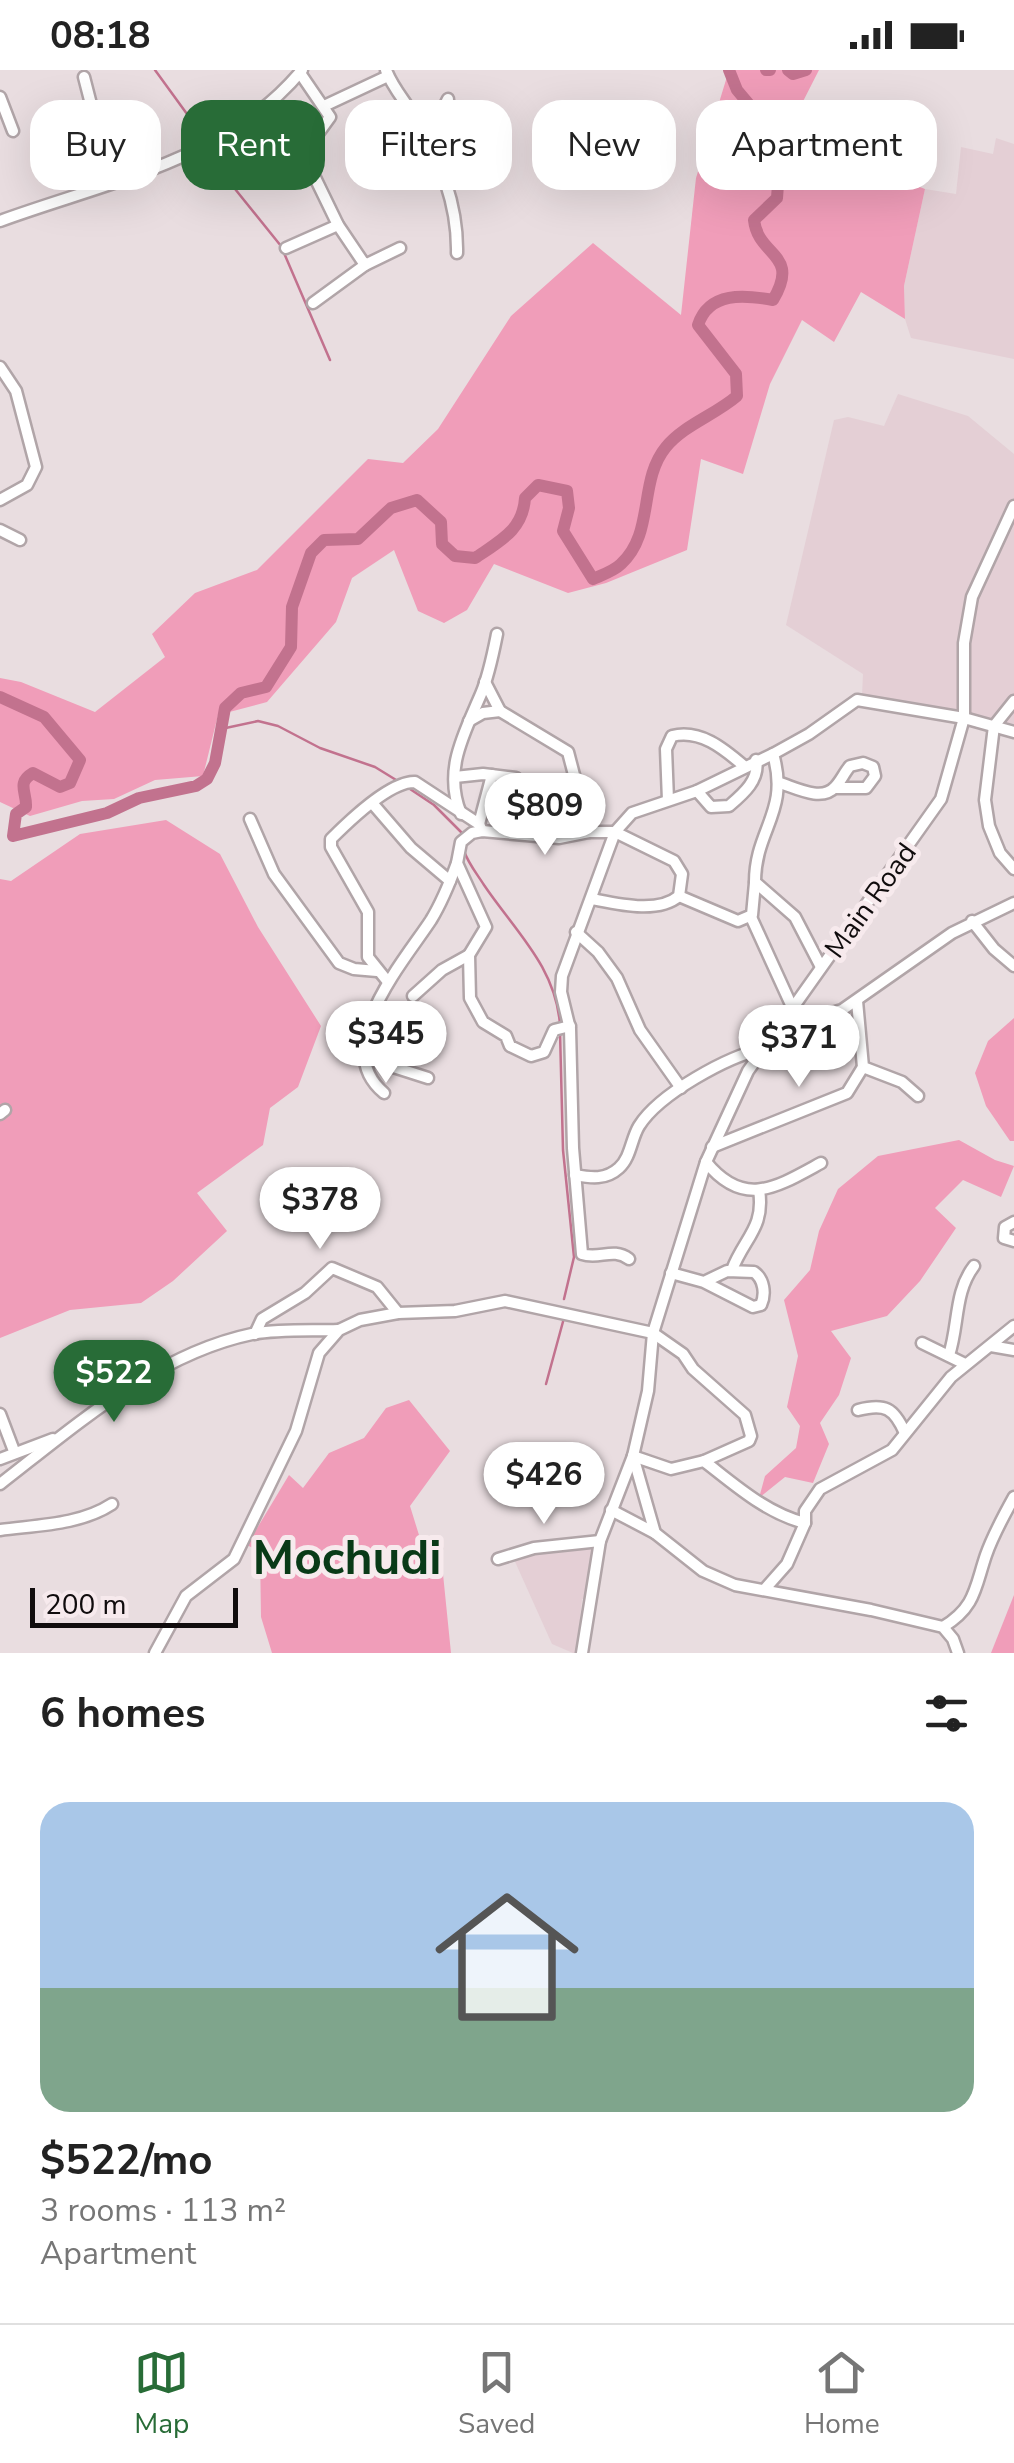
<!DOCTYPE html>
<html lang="en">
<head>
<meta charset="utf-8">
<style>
  :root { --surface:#fff; --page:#f6f6f6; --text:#222; --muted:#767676; --line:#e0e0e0; --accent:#286c37 }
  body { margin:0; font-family:"Nunito Sans",sans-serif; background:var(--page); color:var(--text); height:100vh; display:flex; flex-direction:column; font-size:38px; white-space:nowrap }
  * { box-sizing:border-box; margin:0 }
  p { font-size:32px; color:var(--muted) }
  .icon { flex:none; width:55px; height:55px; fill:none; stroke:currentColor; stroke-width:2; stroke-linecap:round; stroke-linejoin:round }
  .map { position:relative; height:1583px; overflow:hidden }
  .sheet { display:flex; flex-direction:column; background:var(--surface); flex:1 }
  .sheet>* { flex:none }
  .banner { position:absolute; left:30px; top:30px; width:955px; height:90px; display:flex; gap:20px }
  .scale { position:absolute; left:30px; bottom:25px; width:208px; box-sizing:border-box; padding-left:10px; border:5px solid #100c0d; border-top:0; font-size:28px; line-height:35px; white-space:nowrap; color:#100c0d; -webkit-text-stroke:8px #f7eaed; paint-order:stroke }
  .price { position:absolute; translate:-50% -85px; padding:0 22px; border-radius:35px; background:#fff; color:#222; font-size:32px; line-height:65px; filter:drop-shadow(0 2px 5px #0008) }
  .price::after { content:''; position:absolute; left:50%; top:60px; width:30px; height:22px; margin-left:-15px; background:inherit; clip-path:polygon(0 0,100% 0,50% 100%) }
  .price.current { background:var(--accent); color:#fff }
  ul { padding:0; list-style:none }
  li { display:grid; align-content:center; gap:20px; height:530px; padding:0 40px }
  li span { display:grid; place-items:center; height:310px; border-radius:30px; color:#555 }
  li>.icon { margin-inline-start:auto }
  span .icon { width:180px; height:180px; fill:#fffc; stroke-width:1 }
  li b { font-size:42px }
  h2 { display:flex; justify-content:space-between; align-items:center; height:120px; padding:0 40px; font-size:42px }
  .pill { padding:0 35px; border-radius:30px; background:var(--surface); box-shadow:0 10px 40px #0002; font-size:35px; line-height:90px }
  .pill.current { background:var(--accent); color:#fff }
  .status { display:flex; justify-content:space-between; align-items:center; height:70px; padding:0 50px; background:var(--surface); direction:ltr }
  .status svg { height:28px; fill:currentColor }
  .tab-bar { display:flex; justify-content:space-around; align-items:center; height:140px; border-top:2px solid var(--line); background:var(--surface); font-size:28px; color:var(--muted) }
  .tab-bar a { display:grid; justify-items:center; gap:5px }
  .tab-bar .current { color:var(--accent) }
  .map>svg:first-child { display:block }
</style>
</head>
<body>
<div class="status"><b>08:18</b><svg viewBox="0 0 49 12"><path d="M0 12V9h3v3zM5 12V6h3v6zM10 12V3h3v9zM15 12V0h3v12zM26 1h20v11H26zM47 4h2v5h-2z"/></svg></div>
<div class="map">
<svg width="1014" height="1583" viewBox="0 0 1014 1583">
  <rect width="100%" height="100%" fill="#e9dde0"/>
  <g fill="#e4cfd5">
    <polygon points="996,68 1014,74 1014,289 911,268 905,249 904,216 925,119 956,124 961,77 993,84"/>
    <polygon points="898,324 968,346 1014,384 1014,654 994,656 862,625 863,604 786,555 834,350 848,347 884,356"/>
    <polygon points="593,1472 593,1512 590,1528 582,1529 577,1583 573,1583 552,1574 512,1485"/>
  </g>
  <g fill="#f09db9">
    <polygon points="729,0 819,0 792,53 844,88 925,119 904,216 905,249 861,222 834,272 802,250 770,314 743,404 701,389 687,480 606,513 568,523 494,494 467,540 444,553 418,541 394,480 352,508 336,552 267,632 218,645 203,706 155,710 114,729 82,731 30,746 0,732 0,608 21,612 95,642 165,587 152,564 195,523 257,500 368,389 403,393 438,359 511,246 593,173 681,245 696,108"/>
    <polygon points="166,750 220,784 258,857 321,956 298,1017 270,1038 263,1075 197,1123 227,1161 173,1211 141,1233 70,1240 0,1268 0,809 11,811 80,764"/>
    <polygon points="1014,948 1014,1071 1010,1071 986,1036 975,1003 988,971"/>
    <polygon points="959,1070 995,1090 1014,1096 1001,1127 963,1110 935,1138 956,1158 920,1211 887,1246 831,1261 851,1288 839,1325 820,1353 829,1374 813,1413 785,1407 759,1428 765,1406 796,1378 800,1356 787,1337 798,1286 784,1230 810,1200 819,1161 838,1119 878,1086"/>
    <polygon points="409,1330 450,1381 410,1436 423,1478 443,1504 451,1583 272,1583 261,1547 260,1482 247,1475 289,1405 303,1418 329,1383 364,1368 386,1338"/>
    <polygon points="1014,1525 1014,1583 991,1583"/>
  </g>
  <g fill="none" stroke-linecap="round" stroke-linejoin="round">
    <g stroke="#c2728e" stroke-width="2.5">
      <polyline points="155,0 203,66"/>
      <polyline points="209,82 226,107"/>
      <polyline points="231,114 281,176 330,290"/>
      <polyline points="221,659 258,651 278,656 320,678 375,697 401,713"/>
      <polyline points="407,717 434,735 462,763"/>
      <path d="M464,781C468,793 477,804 484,815C515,861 556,897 560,955"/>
      <polyline points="560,962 563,1080 574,1187 564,1229"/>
      <polyline points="546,1314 564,1248"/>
    </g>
    <g stroke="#c2728e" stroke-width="12">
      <polyline points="766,0 770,0"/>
      <polyline points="788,0 793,4 806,0"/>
      <path d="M0,627L44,647L80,690L70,713L60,717L33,703C16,713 27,722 26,737L16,744L13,766L107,743L139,728L196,716L207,709L215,693L225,638L241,623L266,617L291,577L292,537L311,483L324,470L358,469L391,438L417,430L441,452L442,474L455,486L475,488C500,471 523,460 525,428L538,415L567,421L569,438L563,461L593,509C602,505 614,501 621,494C655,463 638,411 666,377C684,355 715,345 737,326L736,304L698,255C709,221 745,225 773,230C801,183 758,187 754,150L777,128L779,101L753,39L737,20L729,0"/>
    </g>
    <g stroke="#b1a5a8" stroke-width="15">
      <g id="minor">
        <path d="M386,0C392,17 406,32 415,48C440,90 458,134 457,183"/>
        <polyline points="300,3 330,47 306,80 305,87 338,155 365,195 400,178"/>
        <polyline points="84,7 111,112"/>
        <polyline points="0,27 13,61"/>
        <polyline points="324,36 388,6"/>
        <polyline points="415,47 444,37 448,29"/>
        <polyline points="225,67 234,88 229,110"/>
        <path d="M0,151C106,112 227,91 302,0"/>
        <polyline points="286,178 338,155"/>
        <polyline points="313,233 365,195"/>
        <polyline points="0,297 16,321 36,397 27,415 0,430"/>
        <polyline points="0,460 20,470"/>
        <polyline points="485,612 500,641 568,682 589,762"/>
        <polyline points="1014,631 994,656 985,730 989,756 1000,783 1014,799"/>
        <polyline points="469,651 483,643 500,641"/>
        <path d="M773,684C790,742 755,759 755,812L795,847L821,897"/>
        <polyline points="455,707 483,704 516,708"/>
        <path d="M780,713C796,718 822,732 835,717C841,711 844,703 850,696L863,693L873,697L875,706L866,718H835"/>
        <path d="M697,721L711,737L729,736C743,724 760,710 756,690"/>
        <path d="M668,730L666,679L672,666C700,659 723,678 744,696"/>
        <polyline points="373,734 411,778 450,811"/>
        <path d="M461,744C443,700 464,664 481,624C489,605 493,584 497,564"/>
        <polyline points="250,749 274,804 339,893 354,899 377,901"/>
        <polyline points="479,754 492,705"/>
        <polyline points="679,826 738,851 752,845 755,813"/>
        <polyline points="751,847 793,939"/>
        <polyline points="972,851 994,879 1014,896"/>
        <polyline points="576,862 598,882 617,908 640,960 681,1018"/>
        <path d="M388,912L368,887V842L331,777V769C349,751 390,711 415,712L479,754L482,761"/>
        <polyline points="413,926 442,900 469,885"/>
        <polyline points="857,931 863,997 902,1012 918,1026"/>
        <path d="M570,956L554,960L544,982L531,986L510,976L506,966L483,952L470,928L469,885L486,857L457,793L461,772L472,763L482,761L559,768L589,762H615L674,791L682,804L679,826C658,844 618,834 592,829"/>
        <polyline points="780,958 842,940 952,863 1014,833"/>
        <polyline points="365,983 381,993 428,1008"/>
        <path d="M384,1023C328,977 405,890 431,850C442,832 450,812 457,793"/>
        <polyline points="0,1044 5,1040"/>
        <polyline points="712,1077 847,1023 863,997"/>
        <path d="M706,1092C744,1139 777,1117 821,1093"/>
        <path d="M575,1105C591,1108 606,1110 619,1098C631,1087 631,1069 639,1056C659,1024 728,986 763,979"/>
        <polyline points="1014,1152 1005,1157 1004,1168 1014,1171"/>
        <path d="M629,1189C613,1177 599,1190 582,1184L573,1078L570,959L561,922L562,906L615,762L632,743L697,721L773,684L809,664L857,630L964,648L1014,662"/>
        <path d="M732,1200C744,1168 765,1158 759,1120"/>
        <path d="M671,1203L704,1212L753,1237L761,1235C766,1224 764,1209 754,1202L727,1201L704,1212"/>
        <polyline points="255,1264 262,1249 305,1223 332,1198 377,1217 398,1243"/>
        <polyline points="922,1273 965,1294"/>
        <polyline points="991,1276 1014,1280"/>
        <path d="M949,1285C959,1255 954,1222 974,1196"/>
        <path d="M858,1340C885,1333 894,1338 905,1363"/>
        <polyline points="0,1344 14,1381"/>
        <polyline points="633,1386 655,1463 703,1501 735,1515 871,1540 943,1557 953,1569 958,1583"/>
        <path d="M633,1386L671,1399L704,1391C735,1415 766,1443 805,1453"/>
        <polyline points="0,1389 53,1369"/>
        <path d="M0,1414C75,1356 156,1284 252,1264C279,1259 310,1261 338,1260"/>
        <polyline points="611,1440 655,1463"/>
        <path d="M0,1460C37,1455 80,1455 112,1434"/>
        <polyline points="498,1489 534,1478 600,1471"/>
        <polyline points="764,1520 787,1494 805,1453 805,1441 820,1419 892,1380 951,1307 1014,1256"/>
        <path d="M943,1557C976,1537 975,1517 986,1485C993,1465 1004,1445 1014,1427"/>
        <polyline points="155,1583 186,1526 234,1489 296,1361 319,1283 339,1260 360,1250 398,1243 455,1241 505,1231 653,1263 683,1284 693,1299 745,1345 751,1366 749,1371 704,1391"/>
        <polyline points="582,1583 600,1471 633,1386 648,1321 653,1263 706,1092 748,1001 941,729 964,648 964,573 972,527 1014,436"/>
      </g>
    </g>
    <use href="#minor" stroke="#fff" stroke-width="10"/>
  </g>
  <g text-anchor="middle" stroke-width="10" stroke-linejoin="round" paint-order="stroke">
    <g font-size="28" fill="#100c0d" stroke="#f7eaed">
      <text transform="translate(870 830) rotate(-54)" y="10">Main Road</text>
    </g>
    <g font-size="48" font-weight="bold" fill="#093a17" stroke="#f7eaed">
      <text x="347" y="1504">Mochudi</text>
    </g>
  </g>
</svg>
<div class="scale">200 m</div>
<b class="price" style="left:545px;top:788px">$809</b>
<b class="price" style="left:386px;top:1016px">$345</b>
<b class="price" style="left:799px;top:1020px">$371</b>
<b class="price" style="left:320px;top:1182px">$378</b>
<b class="price current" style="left:114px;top:1355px">$522</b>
<b class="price" style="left:544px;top:1457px">$426</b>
<div class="banner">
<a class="pill">Buy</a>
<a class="pill current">Rent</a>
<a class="pill">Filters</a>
<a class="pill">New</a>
<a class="pill">Apartment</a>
</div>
</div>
<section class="sheet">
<h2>6 homes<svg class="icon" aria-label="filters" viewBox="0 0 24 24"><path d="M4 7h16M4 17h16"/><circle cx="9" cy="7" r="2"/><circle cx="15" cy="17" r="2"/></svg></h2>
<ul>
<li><span style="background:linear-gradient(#a9c7e8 60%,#7fa58c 0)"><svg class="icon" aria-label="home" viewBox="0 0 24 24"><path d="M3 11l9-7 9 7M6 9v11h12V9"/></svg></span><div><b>$522/mo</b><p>3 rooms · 113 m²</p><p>Apartment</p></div></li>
</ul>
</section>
<nav class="tab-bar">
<a class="current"><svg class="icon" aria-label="map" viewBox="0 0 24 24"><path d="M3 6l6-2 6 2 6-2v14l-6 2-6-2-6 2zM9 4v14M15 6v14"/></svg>Map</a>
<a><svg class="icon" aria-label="saved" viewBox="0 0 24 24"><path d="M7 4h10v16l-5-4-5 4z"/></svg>Saved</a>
<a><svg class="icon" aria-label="home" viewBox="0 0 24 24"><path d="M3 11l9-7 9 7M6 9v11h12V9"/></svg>Home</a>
</nav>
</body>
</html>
